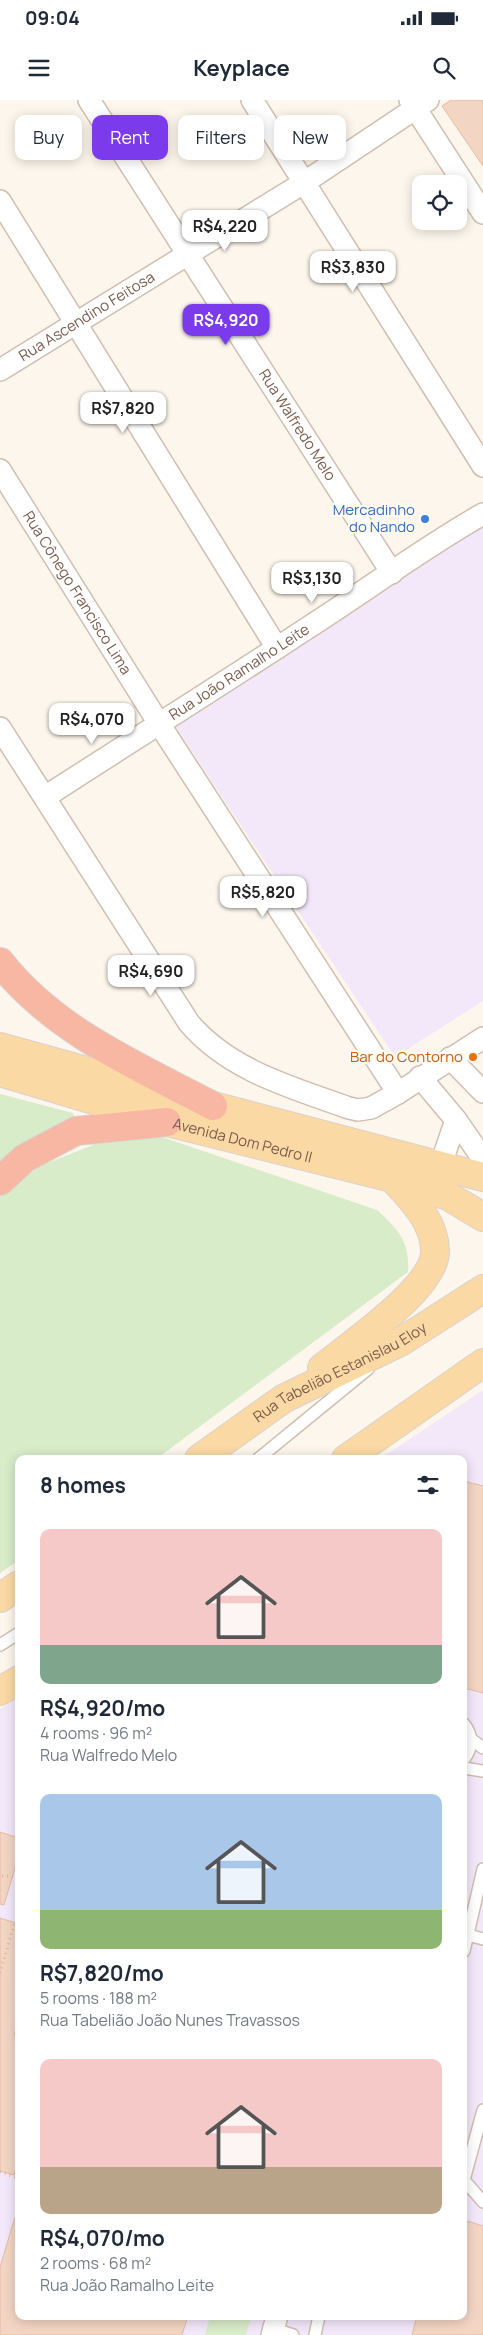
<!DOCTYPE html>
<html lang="en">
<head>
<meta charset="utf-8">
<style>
  :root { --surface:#fff; --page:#f2f2f3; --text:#1f2937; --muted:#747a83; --accent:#7c3aed }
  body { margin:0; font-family:Manrope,sans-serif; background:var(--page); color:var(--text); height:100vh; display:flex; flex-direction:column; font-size:19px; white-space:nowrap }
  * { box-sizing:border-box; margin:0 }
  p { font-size:16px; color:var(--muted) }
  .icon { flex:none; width:28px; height:28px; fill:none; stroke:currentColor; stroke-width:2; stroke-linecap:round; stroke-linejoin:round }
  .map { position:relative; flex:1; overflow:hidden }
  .side { position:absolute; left:15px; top:1355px; width:452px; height:865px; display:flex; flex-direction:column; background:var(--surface); border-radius:10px; box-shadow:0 2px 12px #0003 }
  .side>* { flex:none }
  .guide { position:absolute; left:15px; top:15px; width:454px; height:45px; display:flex; gap:10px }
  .fabs { position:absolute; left:412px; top:75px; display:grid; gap:10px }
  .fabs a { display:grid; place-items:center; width:55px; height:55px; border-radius:10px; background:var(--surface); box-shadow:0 2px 12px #0003; font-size:25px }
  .price { position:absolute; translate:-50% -42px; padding:0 11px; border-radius:10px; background:#fff; color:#222; font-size:16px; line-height:32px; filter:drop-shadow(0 1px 2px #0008) }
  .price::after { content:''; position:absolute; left:50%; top:30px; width:15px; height:11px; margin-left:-8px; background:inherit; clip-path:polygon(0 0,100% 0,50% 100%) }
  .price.selected { background:var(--accent); color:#fff }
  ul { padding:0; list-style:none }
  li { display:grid; align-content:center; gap:10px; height:265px; padding:0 25px }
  li span { display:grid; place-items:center; height:155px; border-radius:10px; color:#555 }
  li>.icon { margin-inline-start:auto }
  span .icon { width:90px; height:90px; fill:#fffc; stroke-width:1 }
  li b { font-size:21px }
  h2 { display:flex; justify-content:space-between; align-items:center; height:60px; padding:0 25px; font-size:21px }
  .pill { padding:0 18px; border-radius:10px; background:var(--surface); box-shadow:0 2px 12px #0003; font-size:18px; line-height:45px }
  .pill.selected { background:var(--accent); color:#fff }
  .status { display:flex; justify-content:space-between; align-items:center; height:35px; padding:0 25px; background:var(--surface); direction:ltr }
  .status svg { height:14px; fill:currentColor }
  header { display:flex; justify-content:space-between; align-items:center; height:65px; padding:0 25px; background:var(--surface); font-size:22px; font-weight:700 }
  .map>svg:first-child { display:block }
</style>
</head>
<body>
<div class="status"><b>09:04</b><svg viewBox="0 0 49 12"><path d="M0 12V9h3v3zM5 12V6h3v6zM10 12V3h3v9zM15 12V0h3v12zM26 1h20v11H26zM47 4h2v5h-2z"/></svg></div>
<header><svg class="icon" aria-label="menu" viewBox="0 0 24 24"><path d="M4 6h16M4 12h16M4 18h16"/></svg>Keyplace<svg class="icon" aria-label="search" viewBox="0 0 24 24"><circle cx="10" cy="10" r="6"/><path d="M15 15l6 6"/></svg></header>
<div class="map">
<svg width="483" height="2235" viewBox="0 0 483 2235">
  <rect width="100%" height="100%" fill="#fdf6ec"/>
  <g fill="#f3e8fa">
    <polygon points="483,426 483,901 395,957 169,617"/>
    <polygon points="483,1290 483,2235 0,2235 0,1609 19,1598 19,2216 464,2216 464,1359 380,1359"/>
  </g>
  <g fill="#d8ecc9">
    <path d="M0,994L73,1013L76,1020C44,1028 25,1042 0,1064Z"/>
    <path d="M118,1035L165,1038L377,1110C398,1129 410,1141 408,1172L156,1359H19V1460L0,1473V1095L40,1066Z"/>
    <polygon points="210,2216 251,2216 246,2235 205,2235"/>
  </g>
  <g fill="#f3d5c3" stroke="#e6bba3">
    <polygon points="451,0 483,0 483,66 442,6"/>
    <polygon points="464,1381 483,1386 483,1593 464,1588"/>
    <polygon points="0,1732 19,1738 19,1754 4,1805 0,1804"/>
    <polygon points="0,1818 19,1824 19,1918 14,1935 19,1936 19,2059 14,2075 0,2071"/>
    <polygon points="15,2117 19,2117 19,2216 188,2216 182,2235 0,2235 0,2167"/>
    <polygon points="464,2120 483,2126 483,2235 412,2235 417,2216 464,2216"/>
  </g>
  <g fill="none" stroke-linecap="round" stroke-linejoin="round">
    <g stroke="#d1beb0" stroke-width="14">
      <g id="lane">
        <polyline points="258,1359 368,1269"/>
        <polyline points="0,1545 19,1533"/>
        <path d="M464,1624C473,1635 473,1648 464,1659"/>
        <polyline points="471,1639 483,1648"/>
        <polyline points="464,1668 483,1671"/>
        <polyline points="464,1834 483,1839"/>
        <polyline points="464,1851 483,1769"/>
        <polyline points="483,2010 464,2080 483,2102"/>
        <polyline points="269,2227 293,2235"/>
        <polyline points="267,2235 272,2216"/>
        <polyline points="277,2235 282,2216"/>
        <polyline points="315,2235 319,2216"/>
      </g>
    </g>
    <g stroke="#d1beb0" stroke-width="24">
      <g id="street">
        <path id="s1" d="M89,0L392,473"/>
        <polyline points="252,0 483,366"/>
        <polyline points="410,0 483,113"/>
        <polyline points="0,101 277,548"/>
        <path id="s2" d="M0,270L305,82L428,0"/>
        <path id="s3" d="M0,370L158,622L398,993"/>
        <path d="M0,628L189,923C230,971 291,987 349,1008L358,1010L371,1008L398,993L483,938"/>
        <path id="s4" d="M45,697C133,640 221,585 309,527C367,490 423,448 483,414"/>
        <polyline points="450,958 483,992"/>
        <polyline points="420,977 456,1020 483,1059"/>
        <polyline points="440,1067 456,1020"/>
      </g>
    </g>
    <g stroke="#dad1cd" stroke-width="30">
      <g id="primary">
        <polyline points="0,947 213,1006 483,1077"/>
        <path id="s5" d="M0,972L167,1022L392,1078L448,1096L483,1117"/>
        <path d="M322,1268C349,1246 433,1189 435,1153C436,1123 412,1099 393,1079"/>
        <path id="s6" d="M199,1359L283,1299L402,1241L483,1189"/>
        <polyline points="346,1359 483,1263"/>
        <polyline points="0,1498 19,1485"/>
        <polyline points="0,1591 19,1580"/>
      </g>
    </g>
    <g stroke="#dad1cd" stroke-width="30">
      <g id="highway">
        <path d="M0,862C54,931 137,966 213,1006"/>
        <polyline points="0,1081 25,1058 76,1031 167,1022"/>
      </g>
    </g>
    <g stroke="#d9b8a5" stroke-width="3" stroke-dasharray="1 4" stroke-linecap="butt">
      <polyline points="2,1776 19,1777"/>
      <polyline points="0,1873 15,1822"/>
      <polyline points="0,2072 15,2077 19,2064"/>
    </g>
    <use href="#lane" stroke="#fff" stroke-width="11"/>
    <use href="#street" stroke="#fff" stroke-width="21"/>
    <use href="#primary" stroke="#fbd9a5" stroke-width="28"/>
    <use href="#highway" stroke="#f7b7a3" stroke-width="28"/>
  </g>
  <circle fill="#3f7fe0" stroke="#fffaf3" stroke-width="2" cx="425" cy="419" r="5"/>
  <circle fill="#e8710a" stroke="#fffaf3" stroke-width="2" cx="473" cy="957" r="5"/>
  <g text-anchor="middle" stroke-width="4.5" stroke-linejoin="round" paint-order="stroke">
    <g font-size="15" fill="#7a5c4d" stroke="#fffaf3">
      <text dy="5" stroke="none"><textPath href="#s2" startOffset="102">Rua Ascendino Feitosa</textPath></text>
      <text dy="5" stroke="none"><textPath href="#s1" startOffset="386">Rua Walfredo Melo</textPath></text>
      <text dy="5" stroke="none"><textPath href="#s3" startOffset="145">Rua Cônego Francisco Lima</textPath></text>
      <text dy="5" stroke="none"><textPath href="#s4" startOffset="231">Rua João Ramalho Leite</textPath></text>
      <text dy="5" stroke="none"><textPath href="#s5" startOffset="252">Avenida Dom Pedro II</textPath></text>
      <text dy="5" stroke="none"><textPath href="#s6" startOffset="166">Rua Tabelião Estanislau Eloy</textPath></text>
    </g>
    <g font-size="15" fill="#366cbe" stroke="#fffaf3" text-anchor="end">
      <text x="415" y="415">Mercadinho<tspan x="415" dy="17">do Nando</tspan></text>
    </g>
    <g font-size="15" fill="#c56008" stroke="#fffaf3" text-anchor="end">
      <text x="463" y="962">Bar do Contorno</text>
    </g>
  </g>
</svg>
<div class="fabs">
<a><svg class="icon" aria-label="locate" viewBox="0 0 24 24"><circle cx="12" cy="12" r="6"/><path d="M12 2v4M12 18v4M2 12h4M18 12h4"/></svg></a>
</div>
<b class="price" style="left:225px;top:152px">R$4,220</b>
<b class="price" style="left:353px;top:193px">R$3,830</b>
<b class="price selected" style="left:226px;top:246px">R$4,920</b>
<b class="price" style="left:123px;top:334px">R$7,820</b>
<b class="price" style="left:312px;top:504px">R$3,130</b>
<b class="price" style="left:92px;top:645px">R$4,070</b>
<b class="price" style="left:263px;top:818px">R$5,820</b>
<b class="price" style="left:151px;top:897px">R$4,690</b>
<div class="guide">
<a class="pill">Buy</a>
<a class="pill selected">Rent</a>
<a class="pill">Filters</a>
<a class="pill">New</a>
</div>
<section class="side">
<h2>8 homes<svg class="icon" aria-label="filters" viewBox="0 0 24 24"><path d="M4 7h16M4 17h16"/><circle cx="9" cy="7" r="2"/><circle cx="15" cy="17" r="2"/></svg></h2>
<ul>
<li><span style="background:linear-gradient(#f6c9c9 75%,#7fa58c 0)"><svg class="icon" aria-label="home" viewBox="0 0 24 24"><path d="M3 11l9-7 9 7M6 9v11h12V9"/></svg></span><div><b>R$4,920/mo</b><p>4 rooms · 96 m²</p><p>Rua Walfredo Melo</p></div></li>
<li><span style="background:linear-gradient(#a9c7e8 75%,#8fb573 0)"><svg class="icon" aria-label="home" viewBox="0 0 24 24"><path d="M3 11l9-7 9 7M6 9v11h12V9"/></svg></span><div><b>R$7,820/mo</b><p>5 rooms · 188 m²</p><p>Rua Tabelião João Nunes Travassos</p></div></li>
<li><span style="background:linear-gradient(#f6c9c9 70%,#b9a48a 0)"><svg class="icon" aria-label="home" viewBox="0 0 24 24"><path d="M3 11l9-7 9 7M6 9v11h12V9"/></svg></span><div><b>R$4,070/mo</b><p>2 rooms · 68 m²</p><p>Rua João Ramalho Leite</p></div></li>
</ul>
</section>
</div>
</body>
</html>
